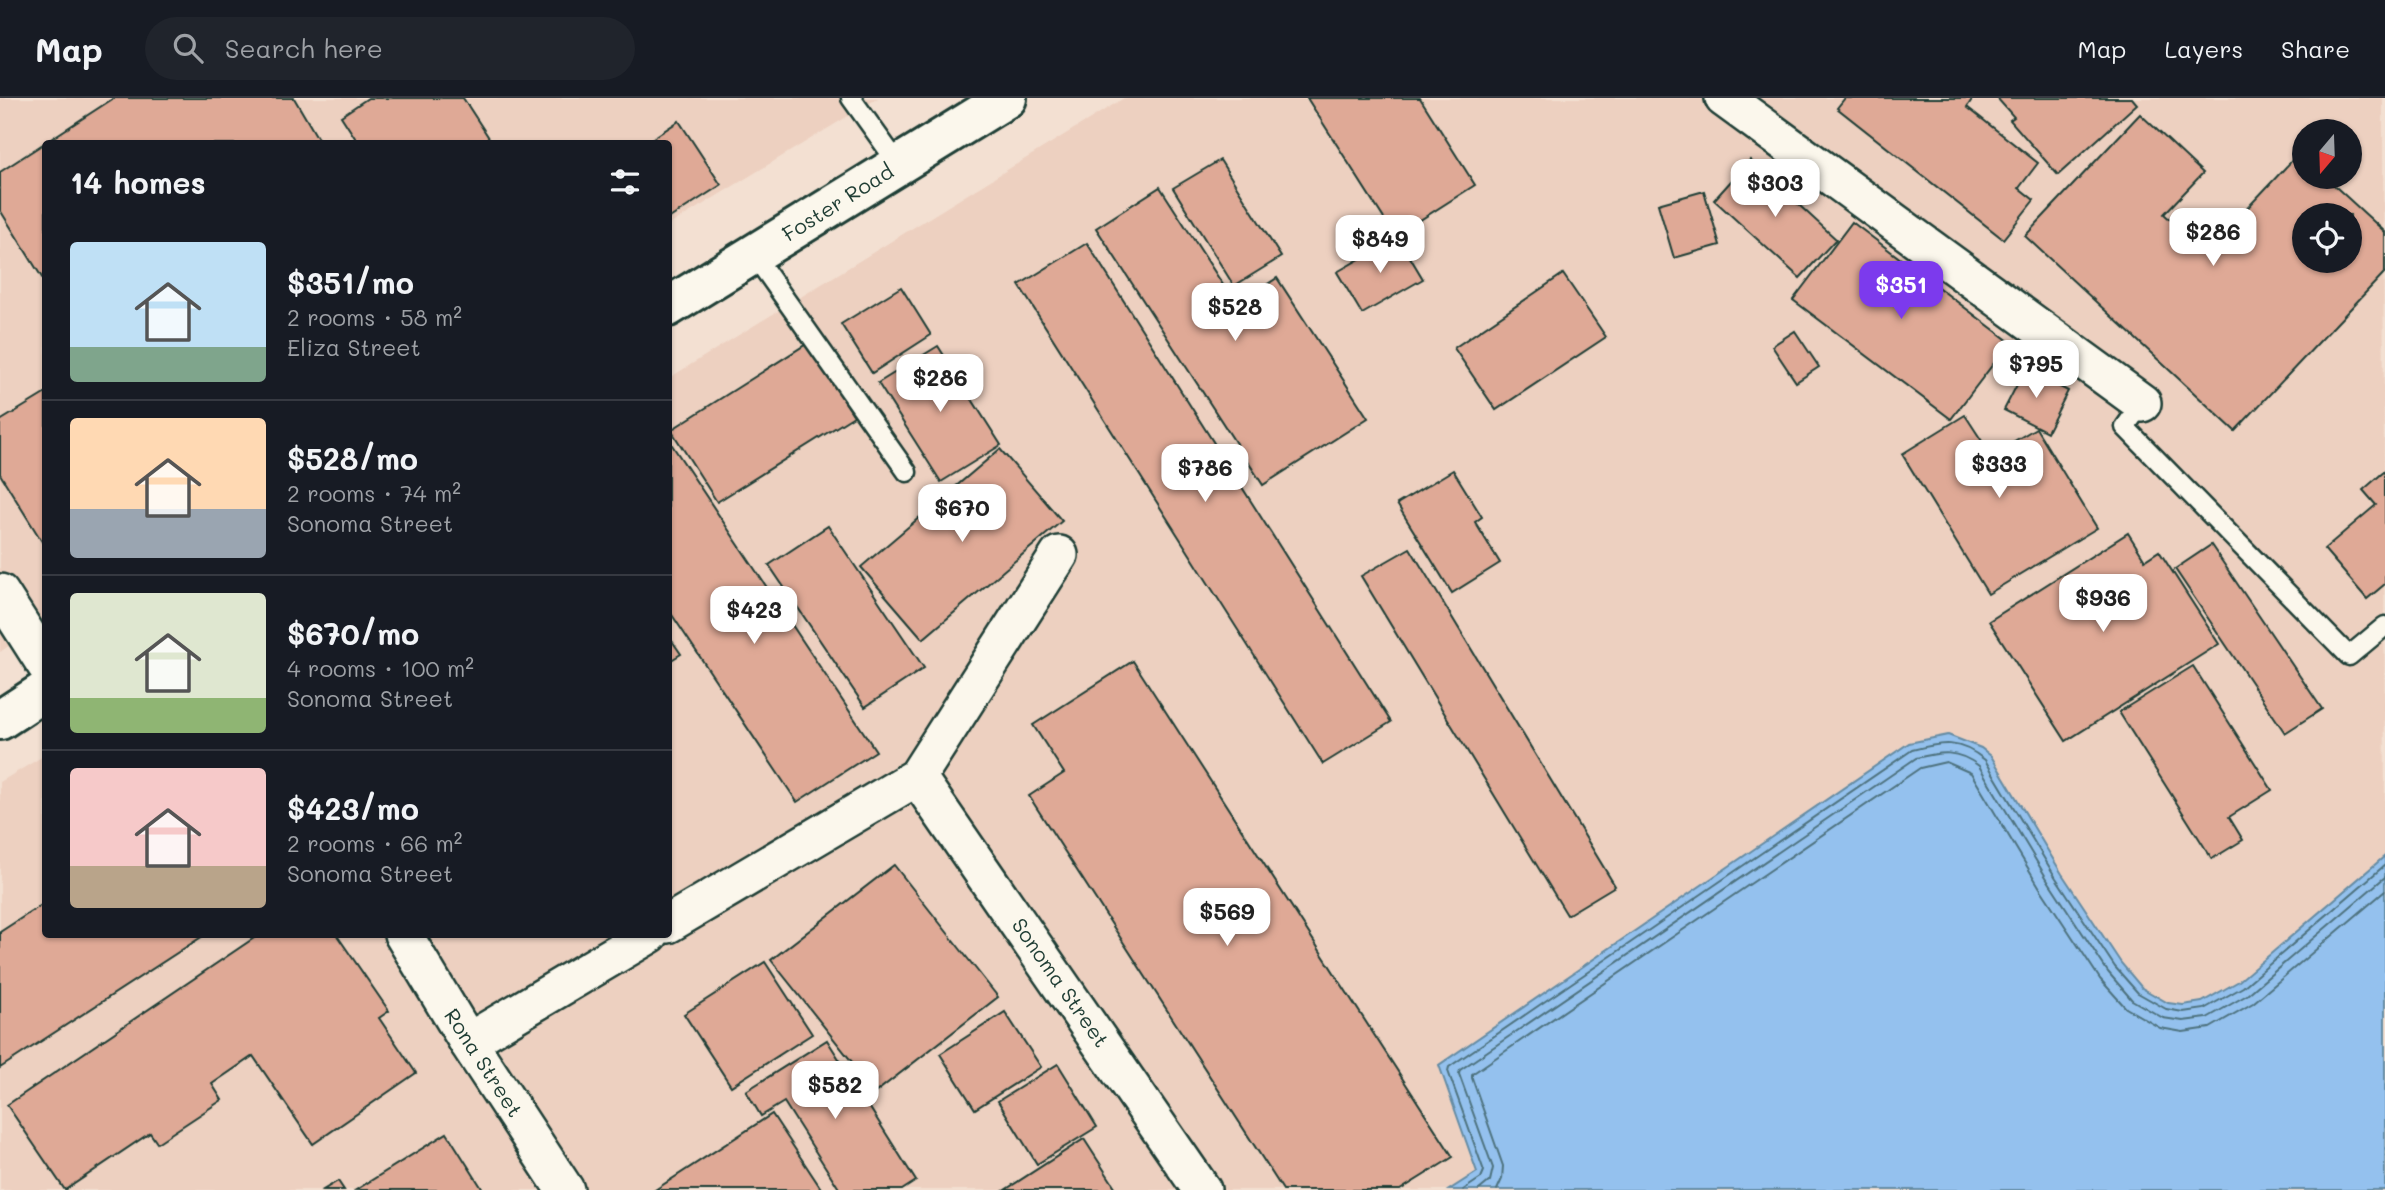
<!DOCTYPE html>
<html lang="en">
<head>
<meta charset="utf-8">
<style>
  :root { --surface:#171b24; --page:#20242c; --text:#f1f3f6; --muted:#9ea1a6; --line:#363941; --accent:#7c3aed }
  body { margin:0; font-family:Mali,sans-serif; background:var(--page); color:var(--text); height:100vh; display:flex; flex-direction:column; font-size:26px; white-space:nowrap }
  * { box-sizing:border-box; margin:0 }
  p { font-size:23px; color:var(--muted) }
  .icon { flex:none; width:38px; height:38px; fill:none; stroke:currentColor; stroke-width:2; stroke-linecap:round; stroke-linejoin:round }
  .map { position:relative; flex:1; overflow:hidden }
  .side { position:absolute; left:42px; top:42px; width:630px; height:798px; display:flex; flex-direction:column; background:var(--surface); border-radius:7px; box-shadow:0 2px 5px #0004 }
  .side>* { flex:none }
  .needle { width:46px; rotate:199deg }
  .tools { position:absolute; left:2292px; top:21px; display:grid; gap:14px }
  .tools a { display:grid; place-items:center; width:70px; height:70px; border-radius:50%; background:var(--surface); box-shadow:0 2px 5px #0004; font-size:35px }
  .price { position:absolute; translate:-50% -60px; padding:0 16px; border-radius:14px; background:#fff; color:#222; font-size:23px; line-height:46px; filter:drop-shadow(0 2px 4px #0008) }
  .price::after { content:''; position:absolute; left:50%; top:42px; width:21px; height:16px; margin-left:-10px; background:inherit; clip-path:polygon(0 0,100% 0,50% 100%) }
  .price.on { background:var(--accent); color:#fff }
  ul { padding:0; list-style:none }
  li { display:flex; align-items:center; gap:21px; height:175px; padding:0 28px }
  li+li { border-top:2px solid var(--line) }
  li span { display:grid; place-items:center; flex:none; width:196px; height:140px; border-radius:7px; color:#555 }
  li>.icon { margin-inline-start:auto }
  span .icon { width:84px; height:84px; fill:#fffc; stroke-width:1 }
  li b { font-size:30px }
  h2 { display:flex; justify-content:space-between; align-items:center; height:84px; padding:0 28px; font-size:30px }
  header { display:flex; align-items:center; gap:42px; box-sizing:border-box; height:98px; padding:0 35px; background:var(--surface); border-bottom:2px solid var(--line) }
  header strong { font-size:33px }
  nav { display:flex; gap:38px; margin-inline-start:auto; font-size:24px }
  .search { width:490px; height:63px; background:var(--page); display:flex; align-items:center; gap:18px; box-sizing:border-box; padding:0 24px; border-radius:38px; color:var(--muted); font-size:26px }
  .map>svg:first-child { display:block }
</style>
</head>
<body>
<header>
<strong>Map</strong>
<div class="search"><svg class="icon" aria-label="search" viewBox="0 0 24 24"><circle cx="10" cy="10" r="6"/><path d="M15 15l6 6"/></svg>Search here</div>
<nav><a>Map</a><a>Layers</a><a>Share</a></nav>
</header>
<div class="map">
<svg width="2385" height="1092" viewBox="0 0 2385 1092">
  <rect width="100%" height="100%" fill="#f3e0d2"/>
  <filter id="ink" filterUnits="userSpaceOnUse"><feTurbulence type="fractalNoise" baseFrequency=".0143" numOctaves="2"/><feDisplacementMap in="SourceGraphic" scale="14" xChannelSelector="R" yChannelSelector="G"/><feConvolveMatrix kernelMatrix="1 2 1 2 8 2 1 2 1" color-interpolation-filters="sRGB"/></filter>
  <g filter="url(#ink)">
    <g fill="#edd0c0" fill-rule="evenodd">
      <polygon points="0,0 878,0 669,127 668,46 46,46 45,523 0,554"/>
      <path d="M1124,0H2383L2385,758L2239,883L2202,904L2183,907L2168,905L2142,890L2121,865L2062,776L1991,658L1981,650L1948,637L1478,1074L1449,1092H0V684L45,657L46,836H668L669,280ZM2305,33H2350V79H2305ZM2305,117H2350V163H2305Z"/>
    </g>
    <polygon fill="#94c1ee" stroke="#658ca4" stroke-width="2" points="1948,637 1981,650 1991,658 2062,776 2121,865 2142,890 2168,905 2183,907 2202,904 2239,883 2385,758 2385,1092 1449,1092 1477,1074 1439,967 1909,645"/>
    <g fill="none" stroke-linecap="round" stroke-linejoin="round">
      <g stroke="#4e727e" stroke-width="2">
        <path d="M1463,1092L1481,1080L1484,1073L1448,973L1449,969L1912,652C1943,644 1959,641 1985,662L2056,780L2115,869L2138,895L2166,911L2183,914L2204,911L2243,889L2385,767"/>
        <path d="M1479,1092L1490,1083L1493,1070L1459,976L1460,972L1916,660C1941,654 1957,651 1979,668L2049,784L2108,874L2132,902L2163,920L2183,923L2207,920L2247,897L2385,779"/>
        <polyline points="1497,1092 1502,1081 1503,1068 1472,980 1472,976 1920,670 1946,664 1971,675 2040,790 2100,881 2126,910 2160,930 2183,934 2210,930 2253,905 2385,793"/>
      </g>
    </g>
    <g fill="#dfa996" stroke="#1f3d34" stroke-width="2" fill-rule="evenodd">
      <polygon points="114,0 294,0 321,46 46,46 46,186 0,112 0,74"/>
      <polygon points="368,0 463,0 493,46 359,46 341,18"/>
      <polygon points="1307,0 1420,0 1475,87 1395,138"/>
      <polygon points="1845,0 1973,0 1967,9 2038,65 2019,90 2034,102 2003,141 1837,10"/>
      <polygon points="1997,0 2132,0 2137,6 2058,77 2010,22 2014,19"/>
      <path d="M2140,16L2203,75L2164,116L2206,154L2299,55L2305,60V79H2325L2385,134V174L2235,333L2025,138ZM2305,117H2350V163H2305Z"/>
      <polygon points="679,23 721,87 668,121 668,46 644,46"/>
      <polygon points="1220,62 1281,159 1234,188 1173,90"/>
      <polygon points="1750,62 1836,141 1800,180 1714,102"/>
      <polygon points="1160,89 1236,207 1277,180 1368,320 1263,387 1096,130"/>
      <polygon points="1704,93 1720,147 1674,160 1658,106"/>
      <polygon points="1852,124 2010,244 1951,321 1793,202"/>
      <polygon points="1398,139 1423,181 1362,216 1337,174"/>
      <polygon points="1087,145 1391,624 1323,666 1019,187"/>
      <polygon points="1563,176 1606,239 1496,312 1454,250"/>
      <polygon points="901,189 931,237 872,275 841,226"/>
      <polygon points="1795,233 1819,269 1796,284 1772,248"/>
      <polygon points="808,245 854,318 717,404 671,332"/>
      <polygon points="938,248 1001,347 941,384 878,285"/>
      <polygon points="2025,271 2068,293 2047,334 2004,312"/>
      <polygon points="46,295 46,450 0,376 0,323"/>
      <polygon points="1965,317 1991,357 2036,330 2097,430 1988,496 1902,356"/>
      <polygon points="668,341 876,653 797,704 668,511"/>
      <polygon points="1000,351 1062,423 923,541 861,469"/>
      <polygon points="1453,372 1482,419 1475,424 1500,465 1452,495 1397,406"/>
      <polygon points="2385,373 2385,486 2367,501 2324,451 2376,407 2363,392"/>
      <polygon points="828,428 924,570 865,609 769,467"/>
      <polygon points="2128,435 2145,462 2159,453 2219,546 2066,643 1989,523"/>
      <polygon points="2211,447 2322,611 2285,635 2175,471"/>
      <polygon points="1410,450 1615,788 1567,817 1361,478"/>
      <polygon points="668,537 681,556 668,564"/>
      <polygon points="1133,563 1453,1059 1400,1092 1283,1092 1029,698 1064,675 1033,627"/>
      <polygon points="2193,568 2272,692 2229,719 2243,742 2212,761 2119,614"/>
      <polygon points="894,767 998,899 876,994 771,862"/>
      <polygon points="46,804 46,836 206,836 0,970 0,834"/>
      <polygon points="260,836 336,836 389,913 379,920 416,975 313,1046 253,958 212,986 222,1002 157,1045 150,1035 65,1092 7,1007"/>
      <polygon points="765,864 812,936 731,988 684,916"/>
      <polygon points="1005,914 1041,969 975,1011 940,956"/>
      <polygon points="827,942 916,1083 902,1092 840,1092 784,1004 761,1018 746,993"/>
      <polygon points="1058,966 1097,1029 1037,1066 998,1003"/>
      <polygon points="772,1016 822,1092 655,1092"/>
      <polygon points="447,1035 483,1092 356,1092"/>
      <polygon points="1084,1041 1117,1092 1005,1092"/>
      <polygon points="338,1083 344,1092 323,1092"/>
    </g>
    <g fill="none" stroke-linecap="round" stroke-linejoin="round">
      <g stroke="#1f3d34" stroke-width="23">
        <g id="service">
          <polyline points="851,0 899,67"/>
          <polyline points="754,157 907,374"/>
          <polyline points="2142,305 2125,329 2349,558 2385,528"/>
        </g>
      </g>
      <g stroke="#1f3d34" stroke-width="42">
        <g id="minor">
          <polyline points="1724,0 2142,305"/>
          <polyline points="0,495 46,567"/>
          <polyline points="917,679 1202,1092"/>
          <polyline points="668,826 917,679 1059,457"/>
          <polyline points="403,836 468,944 565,1092"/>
          <polyline points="468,944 650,836"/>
        </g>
      </g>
      <g stroke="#1f3d34" stroke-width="44">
        <g id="primary">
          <polyline points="668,209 1007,0"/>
          <polyline points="0,622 46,592"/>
        </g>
      </g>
      <use href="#service" stroke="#fbf7ec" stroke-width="18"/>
      <use href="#minor" stroke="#fbf7ec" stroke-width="37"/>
      <use href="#primary" stroke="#fbf7ec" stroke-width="38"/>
    </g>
  </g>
  <g text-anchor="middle" stroke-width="5" stroke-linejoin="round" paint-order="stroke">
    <g font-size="21" fill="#1f3d34" stroke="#fbf7ec">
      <text transform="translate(838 105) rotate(-32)" y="7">Foster Road</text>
      <text transform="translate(1060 885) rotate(55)" y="7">Sonoma Street</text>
      <text transform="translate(483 965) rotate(57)" y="7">Rona Street</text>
    </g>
  </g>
</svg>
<div class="tools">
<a><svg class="needle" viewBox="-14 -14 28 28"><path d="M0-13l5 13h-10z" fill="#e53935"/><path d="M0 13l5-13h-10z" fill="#9ea1a6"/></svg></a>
<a><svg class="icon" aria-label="locate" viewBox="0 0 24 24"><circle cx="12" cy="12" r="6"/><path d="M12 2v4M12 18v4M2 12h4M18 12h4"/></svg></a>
</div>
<b class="price" style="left:1775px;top:121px">$303</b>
<b class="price" style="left:2213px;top:170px">$286</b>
<b class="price" style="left:1380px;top:177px">$849</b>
<b class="price on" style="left:1901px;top:223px">$351</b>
<b class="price" style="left:1235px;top:245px">$528</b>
<b class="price" style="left:2036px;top:302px">$795</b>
<b class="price" style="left:940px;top:316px">$286</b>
<b class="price" style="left:1999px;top:402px">$333</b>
<b class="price" style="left:1205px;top:406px">$786</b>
<b class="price" style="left:962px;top:446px">$670</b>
<b class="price" style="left:2103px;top:536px">$936</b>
<b class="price" style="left:754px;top:548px">$423</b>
<b class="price" style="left:1227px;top:850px">$569</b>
<b class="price" style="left:835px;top:1023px">$582</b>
<section class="side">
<h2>14 homes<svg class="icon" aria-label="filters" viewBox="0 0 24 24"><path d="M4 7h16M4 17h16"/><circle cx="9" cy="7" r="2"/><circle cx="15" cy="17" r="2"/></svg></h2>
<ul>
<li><span style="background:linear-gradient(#bfe0f5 75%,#7fa58c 0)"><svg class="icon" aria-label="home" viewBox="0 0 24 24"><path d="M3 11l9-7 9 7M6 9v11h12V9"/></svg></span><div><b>$351/mo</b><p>2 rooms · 58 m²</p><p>Eliza Street</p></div></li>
<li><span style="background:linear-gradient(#ffd9b3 65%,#9aa5b1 0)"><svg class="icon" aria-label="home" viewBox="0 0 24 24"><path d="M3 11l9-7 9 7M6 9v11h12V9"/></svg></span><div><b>$528/mo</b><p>2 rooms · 74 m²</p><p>Sonoma Street</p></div></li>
<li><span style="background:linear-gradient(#dfe7d0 75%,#8fb573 0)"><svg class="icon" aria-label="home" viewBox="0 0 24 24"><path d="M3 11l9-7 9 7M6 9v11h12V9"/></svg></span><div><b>$670/mo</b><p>4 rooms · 100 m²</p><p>Sonoma Street</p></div></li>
<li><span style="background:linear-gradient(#f6c9c9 70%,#b9a48a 0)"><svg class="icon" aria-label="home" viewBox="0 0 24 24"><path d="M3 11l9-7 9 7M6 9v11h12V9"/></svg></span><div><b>$423/mo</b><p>2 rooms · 66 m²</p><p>Sonoma Street</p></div></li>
</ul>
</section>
</div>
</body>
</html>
